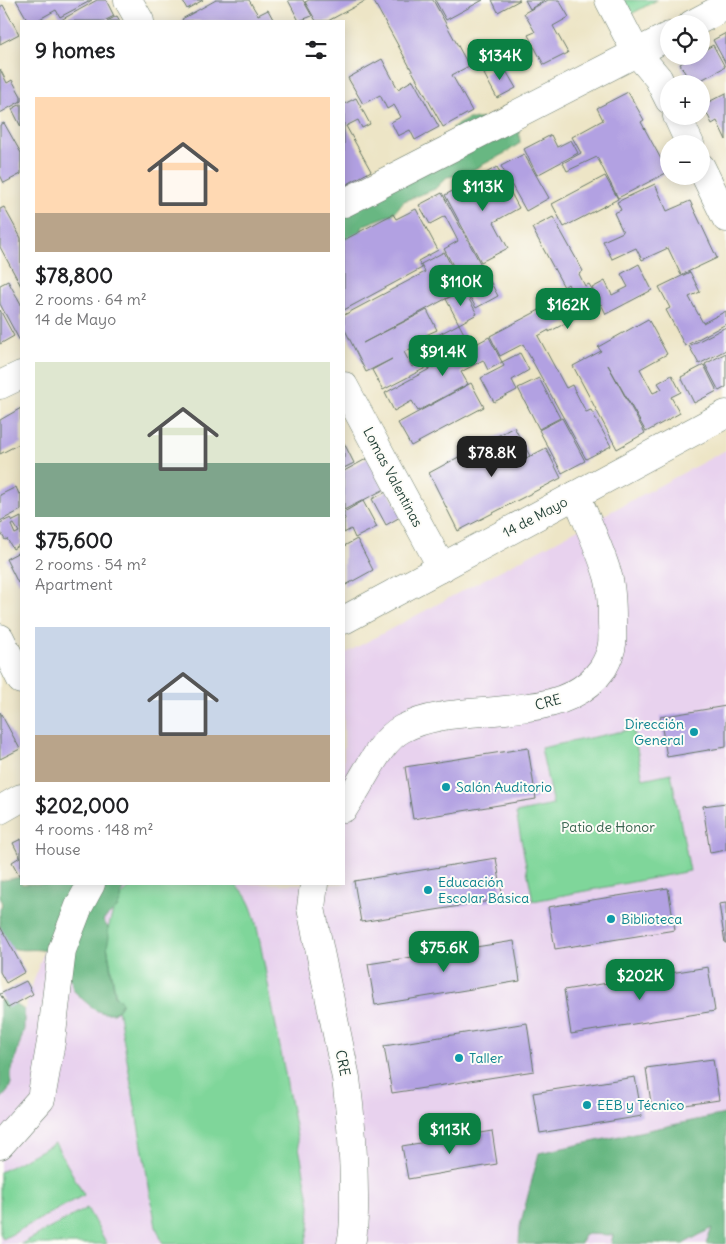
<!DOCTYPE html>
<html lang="en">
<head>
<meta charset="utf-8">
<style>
  :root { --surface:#fff; --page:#f2f2f2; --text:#202124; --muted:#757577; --accent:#0b8043 }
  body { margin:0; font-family:Delius,sans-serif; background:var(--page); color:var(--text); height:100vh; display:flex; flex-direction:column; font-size:19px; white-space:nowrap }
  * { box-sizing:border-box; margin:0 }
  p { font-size:16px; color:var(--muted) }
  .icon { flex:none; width:28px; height:28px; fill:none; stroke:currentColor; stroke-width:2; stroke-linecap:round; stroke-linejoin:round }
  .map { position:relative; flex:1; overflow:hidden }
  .sheet { position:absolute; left:20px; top:20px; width:325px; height:865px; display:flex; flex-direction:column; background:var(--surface); border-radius:0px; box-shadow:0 2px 12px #0003 }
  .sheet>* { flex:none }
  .buttons { position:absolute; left:660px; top:15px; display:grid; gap:10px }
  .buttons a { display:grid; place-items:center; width:50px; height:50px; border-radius:50%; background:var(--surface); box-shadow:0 2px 12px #0003; font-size:25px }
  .price { position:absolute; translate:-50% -42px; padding:0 11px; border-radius:10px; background:var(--accent); color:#fff; font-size:16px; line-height:32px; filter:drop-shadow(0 1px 2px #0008) }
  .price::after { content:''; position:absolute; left:50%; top:30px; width:15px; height:11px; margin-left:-8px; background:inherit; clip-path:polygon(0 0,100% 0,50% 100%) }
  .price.on { background:#222; color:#fff }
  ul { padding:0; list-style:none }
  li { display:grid; align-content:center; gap:10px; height:265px; padding:0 15px }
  li span { display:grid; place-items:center; height:155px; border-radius:0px; color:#555 }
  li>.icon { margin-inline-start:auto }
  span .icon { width:90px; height:90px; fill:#fffc; stroke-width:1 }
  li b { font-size:21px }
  h2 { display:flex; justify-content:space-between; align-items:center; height:60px; padding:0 15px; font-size:21px }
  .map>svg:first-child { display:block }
</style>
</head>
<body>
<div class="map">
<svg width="726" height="1244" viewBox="0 0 726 1244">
  <rect width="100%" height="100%" fill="#fdfcf7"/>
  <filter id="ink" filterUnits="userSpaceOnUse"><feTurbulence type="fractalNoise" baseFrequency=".02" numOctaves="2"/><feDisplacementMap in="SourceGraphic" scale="10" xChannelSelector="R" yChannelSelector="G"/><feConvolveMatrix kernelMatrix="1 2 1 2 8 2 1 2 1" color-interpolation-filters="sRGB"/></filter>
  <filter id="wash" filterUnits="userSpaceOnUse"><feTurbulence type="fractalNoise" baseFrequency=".0096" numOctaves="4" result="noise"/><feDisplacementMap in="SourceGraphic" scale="20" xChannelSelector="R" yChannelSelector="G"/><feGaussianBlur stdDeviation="1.12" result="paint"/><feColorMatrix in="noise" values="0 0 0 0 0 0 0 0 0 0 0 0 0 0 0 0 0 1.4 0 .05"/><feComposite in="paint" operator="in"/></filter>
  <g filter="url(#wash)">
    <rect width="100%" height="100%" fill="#ede5c6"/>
    <polygon fill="#e8d2ee" points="726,450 726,1244 0,1244 0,1078 12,1051 33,983 67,884 344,884 344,654"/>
    <g fill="#7fd69a" stroke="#4f8a67">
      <polygon points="613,0 657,0 622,19"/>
      <polygon points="633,729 643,779 671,773 690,871 533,901 516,813 553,805 541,748"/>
      <path d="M137,884H235C253,900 255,919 260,942L310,1205L309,1228L305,1244H163L156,1227L106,939C109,923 114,901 127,890C130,888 134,886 137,884Z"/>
      <polygon points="55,1143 84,1195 3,1239 0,1233 0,1172"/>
      <polygon points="87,1208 107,1244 21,1244"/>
    </g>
    <g fill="#67b782" stroke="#437a5b">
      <polygon points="468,119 485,119 519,126 520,143 507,152 463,175 447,177 435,189 404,201 393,214 364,225 356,240 344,243 344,208 451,143 453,127"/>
      <path d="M21,877V884H129L122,891L121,900L117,908L103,920L108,928L109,937L107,946L115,996L122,1002L118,1010L113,1013H104L95,1010L80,997L73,990L71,980L48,959L46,951C35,948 26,951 16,949C11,948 6,946 0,945V908L2,907L1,898L0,896V881Z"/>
      <path d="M0,1001C10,1001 16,1004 24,1010V1029L11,1073V1083L8,1091L0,1100Z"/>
      <polygon points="726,1112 726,1244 706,1244 712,1228 683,1244 611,1244 613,1235 584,1234 581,1244 519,1244 520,1226 539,1153 725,1114"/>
    </g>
    <g id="blocks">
      <g fill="#b2a1e2" fill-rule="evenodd">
        <polygon points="16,0 92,0 60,17 56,10 36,21 28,21"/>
        <polygon points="97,0 106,0 114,16 104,21 62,21 61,20"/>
        <polygon points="182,0 203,0 187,9"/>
        <polygon points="216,0 249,0 258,15 268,10 274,21 183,21 182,19"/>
        <polygon points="288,0 303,0 312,16 299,21"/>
        <polygon points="309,0 367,0 328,21 316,21 305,2"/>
        <polygon points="373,0 433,0 469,66 452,75 472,111 443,127"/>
        <polygon points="435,0 483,0 446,20"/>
        <polygon points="492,0 520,0 498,12"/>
        <polygon points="525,0 545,0 530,9"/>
        <polygon points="548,0 559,0 569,17 553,26 568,53 544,65 528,35 535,32 524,13"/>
        <polygon points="3,5 19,34 0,44 0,7"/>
        <polygon points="117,16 120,21 107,21"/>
        <polygon points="726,33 726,64 713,40"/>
        <polygon points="713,45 725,67 694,84 691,84 680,64 693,56 701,56 701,52"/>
        <polygon points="382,59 398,89 413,80 439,127 415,140 410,130 398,136 391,122 401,117 394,105 387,109 380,95 363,104 348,78"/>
        <polygon points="502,64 516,88 497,98 484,74"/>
        <polygon points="0,69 7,83 12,80 21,96 21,101 0,113"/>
        <polygon points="628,92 644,120 641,122 668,172 618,198 597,157 567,171 563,163 581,153 572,137 603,120 597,108"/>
        <polygon points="726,93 726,140 717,121 712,124 703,105"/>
        <polygon points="356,98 370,124 362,128 358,120 346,126 371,171 344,186 344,104"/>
        <polygon points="21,104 21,127 12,109"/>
        <polygon points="4,123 21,153 21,174 4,183 0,175 0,125"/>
        <polygon points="551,135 557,147 571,140 578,153 537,175 524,149"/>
        <polygon points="524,154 549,198 526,211 501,166"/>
        <polygon points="497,167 519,208 494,222 508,248 481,262 445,195"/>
        <polygon points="605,176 618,199 564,227 552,204"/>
        <polygon points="655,184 667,211 690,201 717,258 681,275 668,248 642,260 636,248 612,259 603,241 623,232 614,213 621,210 617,202"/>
        <polygon points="442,193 498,296 476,308 444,249 458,241 445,216 430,224 419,205"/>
        <polygon points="4,207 21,238 21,286 0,247 0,209"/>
        <polygon points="416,209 438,250 418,261 422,268 344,310 344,240 393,214 396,219"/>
        <polygon points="553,217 583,271 579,274 585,286 589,284 599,301 592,288 605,281 612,295 628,287 621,274 639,264 652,290 606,314 601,304 549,332 549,330 538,336 566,388 572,385 586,412 591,410 611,446 586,459 523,344 500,356 490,336 568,295 570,299 574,297 568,284 564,287 532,228"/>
        <path d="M444,252L464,289L363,343L427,310L437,330L426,335L428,340L459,324L470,345L383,390L372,370L392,359L366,372L344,328V315L425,272L421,264ZM410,349L418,364L412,367L404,352Z"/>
        <polygon points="690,272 700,292 689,297 703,323 726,311 726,324 685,346 666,310 670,308 659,287"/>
        <polygon points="8,281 21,304 21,343 0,304 0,285"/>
        <polygon points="464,290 477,314 459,324 446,299"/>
        <polygon points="0,310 14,336 0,344"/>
        <polygon points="648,319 667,354 640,369 653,393 662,389 658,383 672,375 681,392 671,397 680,413 646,432 608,365 645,433 617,449 573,366 601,351 598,347"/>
        <polygon points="726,327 726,350 699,364 689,346"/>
        <polygon points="489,337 502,362 488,370 483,360 461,372 468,384 418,411 412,401 394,411 385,393"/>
        <polygon points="520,353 529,370 512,380 517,390 494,402 481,378 504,366 502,362"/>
        <polygon points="726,353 726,387 719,391 705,364"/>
        <polygon points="704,365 717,391 694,403 681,377"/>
        <polygon points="539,378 560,418 539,429 518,388"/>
        <polygon points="471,383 484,407 411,446 398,423"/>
        <polygon points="21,408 21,443 0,454 0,420"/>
        <polygon points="562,418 585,461 562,473 539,430"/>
        <polygon points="514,427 530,456 517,463 546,448 561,478 458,531 429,473"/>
        <polygon points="344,443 354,463 344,468"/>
        <polygon points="368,458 385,489 344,510 344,471"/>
        <polygon points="16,487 19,494 21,493 21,510 0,521 0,495"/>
        <polygon points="388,491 402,516 386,525 372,499"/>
        <polygon points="363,501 377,527 355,538 351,529 344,533 344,520 345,519 344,516 344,512"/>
        <path d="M21,517V544L13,549L7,539L5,540L0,531V523L11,518L13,521ZM14,524L19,532L15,534L11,525Z"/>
        <polygon points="357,539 373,570 344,586 344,546"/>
        <polygon points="21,551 21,555 20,556 21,558 21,581 18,583 6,559"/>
        <polygon points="726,706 726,747 667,757 660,717"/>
        <polygon points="0,712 20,749 0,759"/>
        <polygon points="528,748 536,799 413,819 405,767"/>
        <polygon points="726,803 726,850 710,853 703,806"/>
        <polygon points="21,839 21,879 12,862 20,857 13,843"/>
        <polygon points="496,858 503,899 361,922 354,881"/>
        <polygon points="668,888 675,930 555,949 548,907"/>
        <polygon points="726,903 726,943 725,943 719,904"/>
        <polygon points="0,926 25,972 6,983 0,972"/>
        <polygon points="514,941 520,981 375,1005 368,964"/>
        <polygon points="708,967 715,1011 571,1034 564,990"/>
        <polygon points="26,981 33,994 8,1008 0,994"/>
        <polygon points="527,1023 534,1071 392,1093 384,1046"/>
        <polygon points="713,1059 719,1100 652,1110 646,1068"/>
        <polygon points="635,1077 642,1116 540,1133 533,1093"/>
        <polygon points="492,1131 497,1164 408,1179 402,1146"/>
      </g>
    </g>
  </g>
  <g filter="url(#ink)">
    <use href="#blocks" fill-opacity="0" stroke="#677867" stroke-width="1"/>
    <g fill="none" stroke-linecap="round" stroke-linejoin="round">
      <g stroke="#677867" stroke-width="29">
        <g id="minor">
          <polyline points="128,0 140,21"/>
          <polyline points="609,0 636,52 658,78 669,100"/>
          <polyline points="692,24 726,6"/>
          <polyline points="677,116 690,144"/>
          <polyline points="701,167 726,218"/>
          <polyline points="344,203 669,36"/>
          <polyline points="0,385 21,375"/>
          <polyline points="344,386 442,568"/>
          <polyline points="344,620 726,414"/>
          <polyline points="0,638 21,680"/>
          <path d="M344,808C349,800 354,793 358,786C369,768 383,739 402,729C426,716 455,714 483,712C498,711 513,709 528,707C557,704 586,693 603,668C607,661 611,653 612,644C613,637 612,629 612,621C612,607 612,590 608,576C600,548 587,522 576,495"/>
          <polyline points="0,810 21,798"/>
          <path d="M314,884L311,908L346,1078C351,1117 354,1155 354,1194C354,1211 355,1227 351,1244"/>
          <polyline points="0,1145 41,1099 51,1042 62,950 79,906 91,884"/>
        </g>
      </g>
      <use href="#minor" stroke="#fff" stroke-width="28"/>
    </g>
  </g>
  <g fill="#0f9aa8" stroke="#fdfcf7" stroke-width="2">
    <circle cx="694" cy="732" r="5"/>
    <circle cx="446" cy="787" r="5"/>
    <circle cx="428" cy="890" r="5"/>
    <circle cx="611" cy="919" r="5"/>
    <circle cx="459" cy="1058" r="5"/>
    <circle cx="587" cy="1105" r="5"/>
  </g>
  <g text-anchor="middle" stroke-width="4" stroke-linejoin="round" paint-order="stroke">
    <g font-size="14" fill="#1f3d34" stroke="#fdfcf7">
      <text transform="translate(393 477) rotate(62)" y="5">Lomas Valentinas</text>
      <text transform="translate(535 517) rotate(-28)" y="5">14 de Mayo</text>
      <text transform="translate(548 702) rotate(-15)" y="5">CRE</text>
      <text transform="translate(343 1063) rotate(79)" y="5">CRE</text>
    </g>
    <g font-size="14" fill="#0d838f" stroke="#fdfcf7" text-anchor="start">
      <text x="684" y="729" text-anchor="end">Dirección<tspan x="684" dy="16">General</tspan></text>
      <text x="456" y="792">Salón Auditorio</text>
      <text x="438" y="887">Educación<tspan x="438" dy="16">Escolar Básica</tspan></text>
      <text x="621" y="924">Biblioteca</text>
      <text x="469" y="1063">Taller</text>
      <text x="597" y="1110">EEB y Técnico</text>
    </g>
    <g font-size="14" fill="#37634e" stroke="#fdfcf7">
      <text x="608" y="832">Patio de Honor</text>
    </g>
  </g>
</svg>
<div class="buttons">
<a><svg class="icon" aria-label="locate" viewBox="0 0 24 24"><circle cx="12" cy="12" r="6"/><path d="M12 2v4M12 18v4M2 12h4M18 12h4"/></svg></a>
<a>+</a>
<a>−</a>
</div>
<b class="price" style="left:500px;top:81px">$134K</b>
<b class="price" style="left:483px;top:212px">$113K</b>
<b class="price" style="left:461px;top:307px">$110K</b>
<b class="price" style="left:568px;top:330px">$162K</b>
<b class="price" style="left:443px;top:377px">$91.4K</b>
<b class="price on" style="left:492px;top:478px">$78.8K</b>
<b class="price" style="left:444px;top:973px">$75.6K</b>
<b class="price" style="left:640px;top:1001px">$202K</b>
<b class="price" style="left:450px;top:1155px">$113K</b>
<section class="sheet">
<h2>9 homes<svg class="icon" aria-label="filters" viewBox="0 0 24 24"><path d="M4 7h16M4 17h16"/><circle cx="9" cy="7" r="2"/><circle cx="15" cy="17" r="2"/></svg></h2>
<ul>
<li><span style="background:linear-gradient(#ffd9b3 75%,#b9a48a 0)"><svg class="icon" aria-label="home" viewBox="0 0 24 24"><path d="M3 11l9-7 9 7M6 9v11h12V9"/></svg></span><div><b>$78,800</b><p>2 rooms · 64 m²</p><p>14 de Mayo</p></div></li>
<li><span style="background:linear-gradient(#dfe7d0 65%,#7fa58c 0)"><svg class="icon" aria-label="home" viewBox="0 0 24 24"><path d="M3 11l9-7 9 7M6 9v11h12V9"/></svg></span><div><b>$75,600</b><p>2 rooms · 54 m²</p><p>Apartment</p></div></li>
<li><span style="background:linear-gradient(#c9d6e8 70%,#b9a48a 0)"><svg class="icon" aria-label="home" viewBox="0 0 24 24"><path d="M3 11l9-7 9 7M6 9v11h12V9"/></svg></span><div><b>$202,000</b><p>4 rooms · 148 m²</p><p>House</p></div></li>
</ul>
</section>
</div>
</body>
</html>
